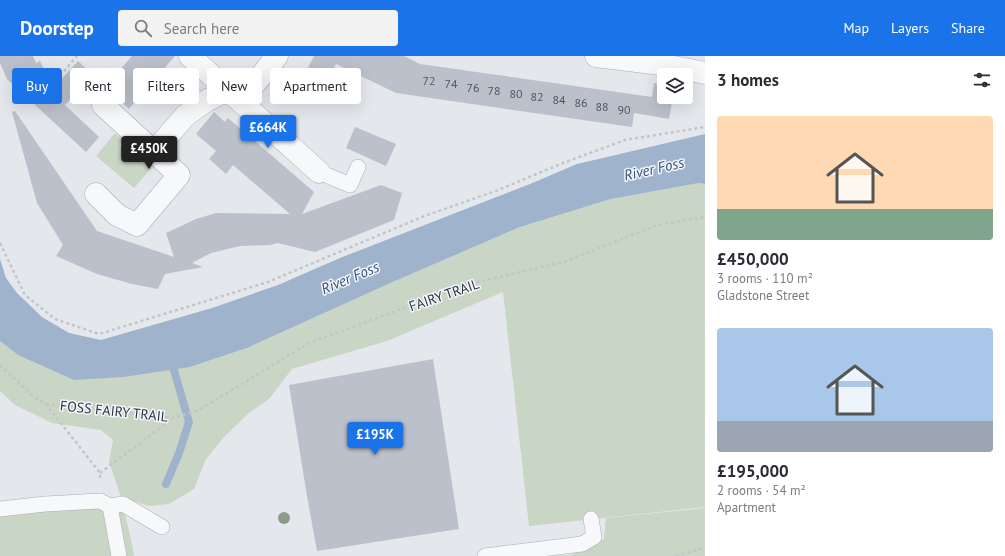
<!DOCTYPE html>
<html lang="en">
<head>
<meta charset="utf-8">
<style>
  :root { --surface:#fff; --page:#f2f2f3; --text:#2b2b33; --muted:#7c7c81; --accent:#1a73e8 }
  body { margin:0; font-family:"PT Sans",sans-serif; background:var(--page); color:var(--text); height:100vh; display:flex; flex-direction:column; font-size:15px; white-space:nowrap }
  * { box-sizing:border-box; margin:0 }
  p { font-size:13px; color:var(--muted) }
  .icon { flex:none; width:22px; height:22px; fill:none; stroke:currentColor; stroke-width:2; stroke-linecap:round; stroke-linejoin:round }
  .map { position:relative; flex:1; overflow:hidden }
  .panel { display:flex; flex-direction:column; background:var(--surface); width:300px }
  .panel>* { flex:none }
  .hud { position:absolute; left:12px; top:12px; width:380px; height:36px; display:flex; gap:8px }
  .fabs { position:absolute; left:657px; top:12px; display:grid; gap:8px }
  .fabs a { display:grid; place-items:center; width:36px; height:36px; border-radius:4px; background:var(--surface); box-shadow:0 4px 16px #0002; font-size:20px }
  .price { position:absolute; translate:-50% -34px; padding:0 9px; border-radius:4px; background:var(--accent); color:#fff; font-size:13px; line-height:26px; filter:drop-shadow(0 1px 2px #0008) }
  .price::after { content:''; position:absolute; left:50%; top:24px; width:12px; height:9px; margin-left:-6px; background:inherit; clip-path:polygon(0 0,100% 0,50% 100%) }
  .price.current { background:#222; color:#fff }
  ul { padding:0; list-style:none }
  li { display:grid; align-content:center; gap:8px; height:212px; padding:0 12px }
  li span { display:grid; place-items:center; height:124px; border-radius:4px; color:#555 }
  li>.icon { margin-inline-start:auto }
  span .icon { width:72px; height:72px; fill:#fffc; stroke-width:1 }
  li b { font-size:17px }
  h2 { display:flex; justify-content:space-between; align-items:center; height:48px; padding:0 12px; font-size:17px }
  .tag { padding:0 14px; border-radius:4px; background:var(--surface); box-shadow:0 4px 16px #0002; font-size:14px; line-height:36px }
  .tag.current { background:var(--accent); color:#fff }
  header { display:flex; align-items:center; gap:24px; box-sizing:border-box; height:56px; padding:0 20px; background:var(--accent); color:#fff }
  header strong { font-size:19px }
  nav { display:flex; gap:22px; margin-inline-start:auto; font-size:14px }
  .search { width:280px; height:36px; background:var(--page); display:flex; align-items:center; gap:10px; box-sizing:border-box; padding:0 14px; border-radius:4px; color:var(--muted); font-size:15px }
  main { display:flex; flex:1; min-height:0 }
  .map>svg:first-child { display:block }
</style>
</head>
<body>
<header>
<strong>Doorstep</strong>
<div class="search"><svg class="icon" aria-label="search" viewBox="0 0 24 24"><circle cx="10" cy="10" r="6"/><path d="M15 15l6 6"/></svg>Search here</div>
<nav><a>Map</a><a>Layers</a><a>Share</a></nav>
</header>
<main>
<div class="map">
<svg width="705" height="500" viewBox="0 0 705 500">
  <rect width="100%" height="100%" fill="#e4e7ec"/>
  <g fill="#c9d6c5">
    <polygon points="115,77 123,84 119,89 126,95 129,92 152,111 134,132 96,100"/>
    <polygon points="699,127 705,128 705,451 529,470 503,236 387,285 292,313 269,343 249,357 224,381 206,403 194,433 169,448 149,450 121,441 132,488 134,500 0,500 0,457 93,449 121,441 109,406 113,384 101,374 52,367 15,349 0,335 0,285 18,299 190,311 247,292 395,225 520,171 611,143"/>
    <polygon points="705,452 705,500 557,500 571,499 604,483 606,462"/>
  </g>
  <polygon fill="#9fb4cc" points="705,78 705,128 699,127 611,143 520,171 395,225 247,292 190,311 123,321 74,324 18,299 0,285 0,203 6,222 17,237 42,261 69,277 101,284 212,252 278,229 340,202 530,128 577,108"/>
  <g fill="none" stroke-linecap="round" stroke-linejoin="round">
    <polyline stroke="#9fb4cc" stroke-width="8" points="166,428 179,397 189,366 171,304"/>
  </g>
  <g fill="#bbc0ca">
    <polygon points="0,0 33,0 36,7 40,5 53,32 78,5 93,19 65,49 99,81 86,96 7,23 0,7"/>
    <polygon points="132,0 175,0 129,53 105,31"/>
    <polygon points="314,0 404,0 420,8 652,41 654,27 664,29 664,41 673,41 669,63 634,57 632,71 396,37 336,8 325,30 304,19"/>
    <polygon points="15,55 97,175 174,201 166,177 196,163 216,157 290,158 233,109 226,118 209,103 216,95 196,78 214,56 225,66 228,62 314,136 302,158 381,129 402,137 394,164 315,196 278,187 270,189 240,190 211,197 192,207 203,211 165,218 158,233 132,228 97,218 56,200 63,189 37,147 12,56"/>
    <polygon points="355,71 396,88 386,110 346,92"/>
    <polygon points="433,303 459,473 317,495 307,440 289,329"/>
  </g>
  <g fill="none" stroke-linecap="round" stroke-linejoin="round">
    <g stroke="#a9aeb7" stroke-width="16">
      <g id="service">
        <polyline points="319,116 350,129 358,111"/>
        <polyline points="110,450 119,500"/>
        <polyline points="0,453 45,448 100,445 110,450 123,448 162,471"/>
        <polyline points="485,500 582,488 594,481 591,463"/>
      </g>
    </g>
    <g stroke="#a9aeb7" stroke-width="23">
      <g id="minor">
        <polyline points="190,0 319,116"/>
        <polyline points="241,45 277,0"/>
        <polyline points="154,96 185,60 206,45 228,34"/>
        <polyline points="96,138 117,159 137,169 179,119 103,49"/>
      </g>
    </g>
    <g stroke="#a9aeb7" stroke-width="23">
      <polyline id="tertiary" points="596,0 653,7 705,17"/>
    </g>
    <g stroke="#c2c5cb" stroke-width="2.5" stroke-dasharray="3 3" stroke-linecap="butt">
      <polyline points="60,20 77,0"/>
      <polyline points="0,187 25,239 55,263 99,278 268,226 422,161 498,134 563,107 625,84 705,71"/>
      <polyline points="0,309 34,341 46,348 100,417 100,424"/>
      <polyline points="46,348 172,362 199,354 309,287 469,228 567,205 657,169 705,161"/>
      <polyline points="100,417 172,363"/>
      <polyline points="676,500 705,492"/>
    </g>
    <use href="#service" stroke="#f7f8fa" stroke-width="15"/>
    <use href="#minor" stroke="#f7f8fa" stroke-width="22"/>
    <use href="#tertiary" stroke="#f7f8fa" stroke-width="22"/>
  </g>
  <circle fill="#899d89" cx="284" cy="462" r="6"/>
  <g text-anchor="middle" stroke-width="3" stroke-linejoin="round" paint-order="stroke">
    <g font-size="12" fill="#4f5766">
      <text x="429" y="29">72</text>
      <text x="451" y="32">74</text>
      <text x="473" y="36">76</text>
      <text x="494" y="39">78</text>
      <text x="516" y="42">80</text>
      <text x="537" y="45">82</text>
      <text x="559" y="48">84</text>
      <text x="581" y="51">86</text>
      <text x="602" y="55">88</text>
      <text x="624" y="58">90</text>
    </g>
    <g font-size="14" fill="#2b3445" stroke="#f4f6f9">
      <text transform="translate(444 239) rotate(-19)" y="5">FAIRY TRAIL</text>
      <text transform="translate(114 355) rotate(6)" y="5">FOSS FAIRY TRAIL</text>
    </g>
    <g font-size="15" font-style="italic" fill="#34527a" stroke="#f4f6f9">
      <text transform="translate(654 113) rotate(-13)" y="5">River Foss</text>
      <text transform="translate(350 222) rotate(-23)" y="5">River Foss</text>
    </g>
  </g>
</svg>
<div class="fabs">
<a><svg class="icon" aria-label="layers" viewBox="0 0 24 24"><path d="M12 4l9 5-9 5-9-5zM3 14l9 5 9-5"/></svg></a>
</div>
<b class="price" style="left:268px;top:93px">£664K</b>
<b class="price current" style="left:149px;top:114px">£450K</b>
<b class="price" style="left:375px;top:400px">£195K</b>
<div class="hud">
<a class="tag current">Buy</a>
<a class="tag">Rent</a>
<a class="tag">Filters</a>
<a class="tag">New</a>
<a class="tag">Apartment</a>
</div>
</div>
<section class="panel">
<h2>3 homes<svg class="icon" aria-label="filters" viewBox="0 0 24 24"><path d="M4 7h16M4 17h16"/><circle cx="9" cy="7" r="2"/><circle cx="15" cy="17" r="2"/></svg></h2>
<ul>
<li><span style="background:linear-gradient(#ffd9b3 75%,#7fa58c 0)"><svg class="icon" aria-label="home" viewBox="0 0 24 24"><path d="M3 11l9-7 9 7M6 9v11h12V9"/></svg></span><div><b>£450,000</b><p>3 rooms · 110 m²</p><p>Gladstone Street</p></div></li>
<li><span style="background:linear-gradient(#a9c7e8 75%,#9aa5b1 0)"><svg class="icon" aria-label="home" viewBox="0 0 24 24"><path d="M3 11l9-7 9 7M6 9v11h12V9"/></svg></span><div><b>£195,000</b><p>2 rooms · 54 m²</p><p>Apartment</p></div></li>
</ul>
</section>
</main>
</body>
</html>
